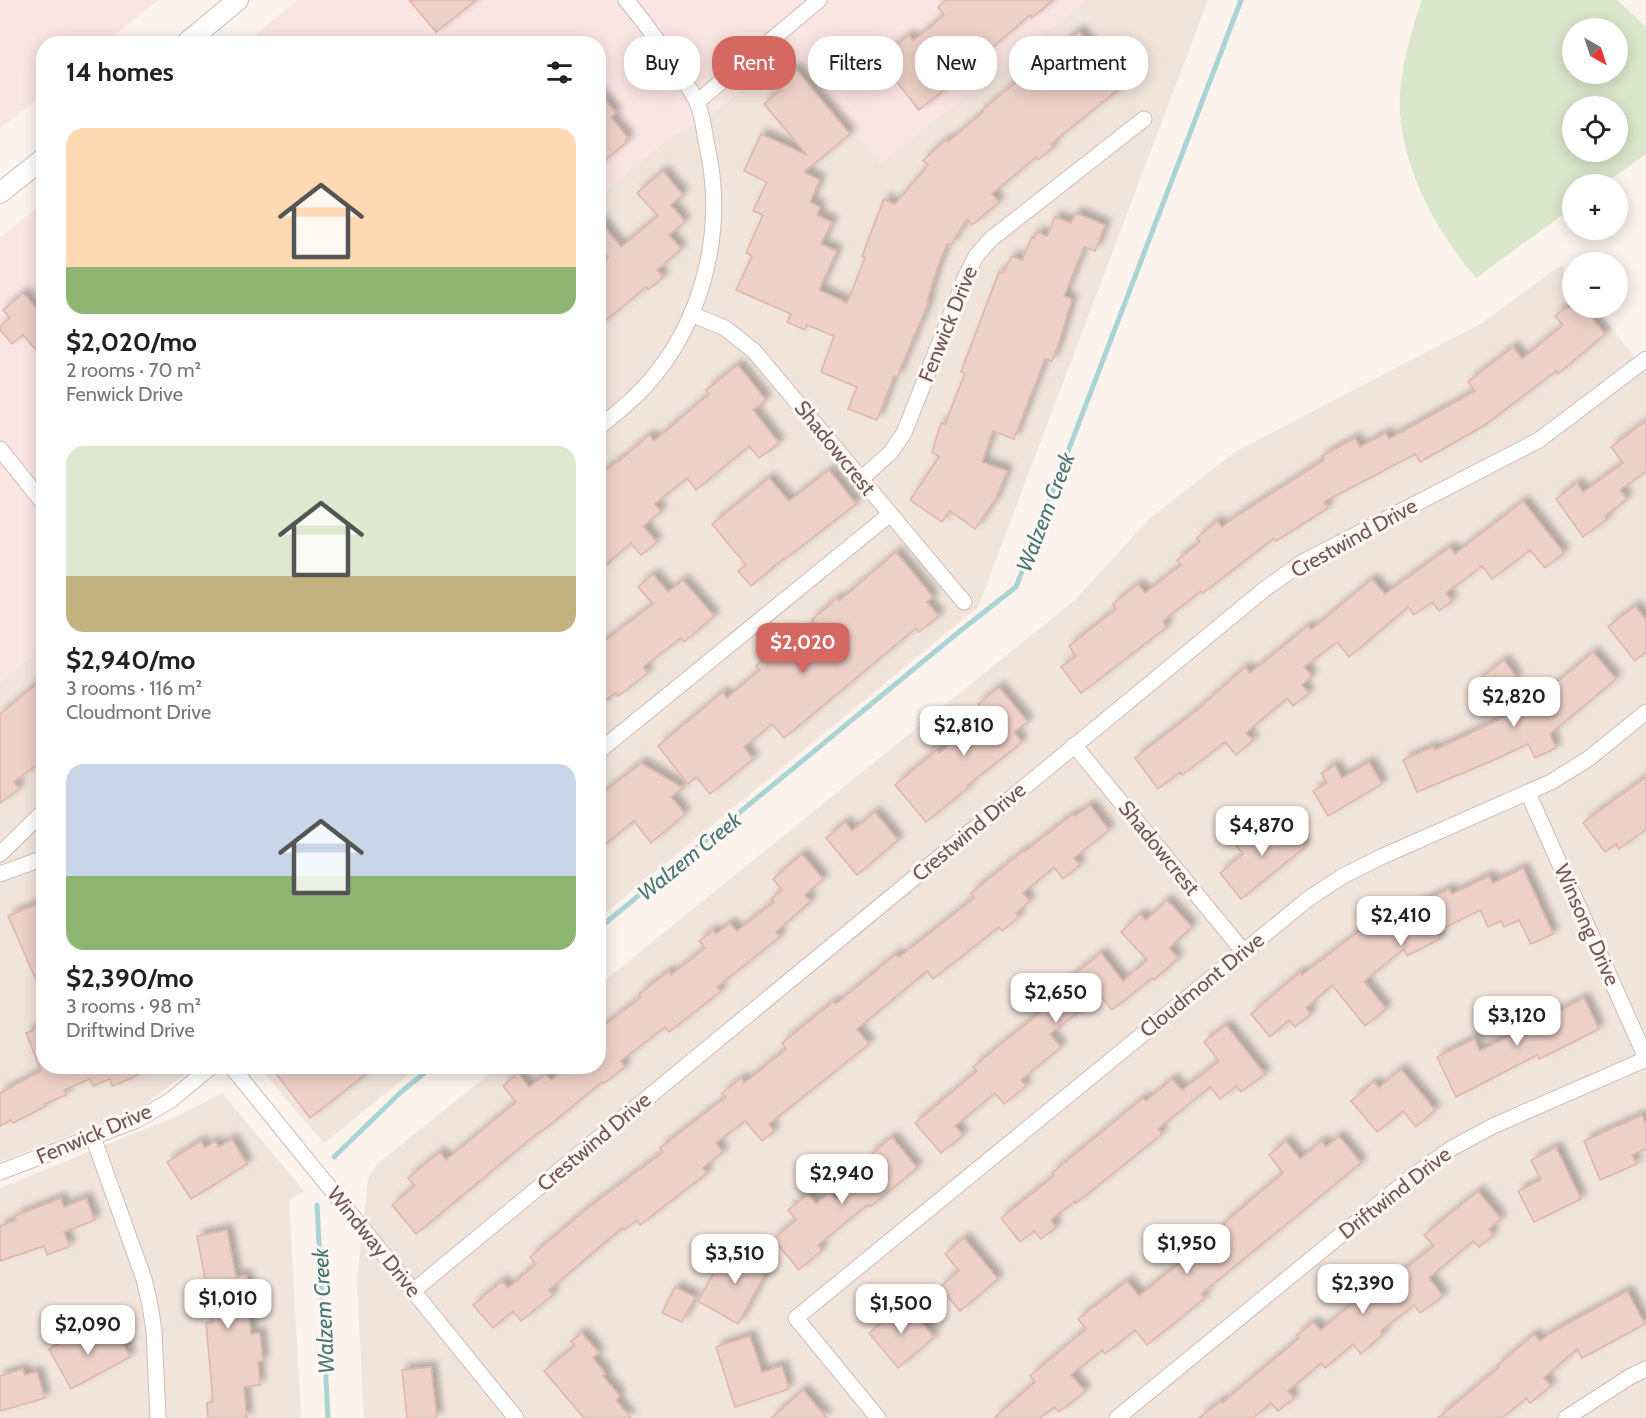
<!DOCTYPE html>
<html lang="en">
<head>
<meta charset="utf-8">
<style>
  :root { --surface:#fff; --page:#f6f6f6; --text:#222; --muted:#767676; --accent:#d56861 }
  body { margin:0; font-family:Cabin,sans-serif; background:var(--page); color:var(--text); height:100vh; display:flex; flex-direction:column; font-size:22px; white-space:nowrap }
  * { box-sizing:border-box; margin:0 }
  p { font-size:20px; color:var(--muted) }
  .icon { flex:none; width:33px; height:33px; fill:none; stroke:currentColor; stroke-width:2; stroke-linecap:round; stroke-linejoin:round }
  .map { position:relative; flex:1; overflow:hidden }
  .sheet { position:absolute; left:36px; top:36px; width:570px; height:1038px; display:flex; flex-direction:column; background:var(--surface); border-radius:24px; box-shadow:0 3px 15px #0003 }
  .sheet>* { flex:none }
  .top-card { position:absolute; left:624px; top:36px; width:570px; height:54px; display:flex; gap:12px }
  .needle { width:39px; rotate:141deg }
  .controls { position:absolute; left:1562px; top:18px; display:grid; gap:12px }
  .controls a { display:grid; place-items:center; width:66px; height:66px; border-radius:50%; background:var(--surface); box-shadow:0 3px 15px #0003; font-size:30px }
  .price { position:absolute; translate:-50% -51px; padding:0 14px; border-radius:12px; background:#fff; color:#222; font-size:20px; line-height:39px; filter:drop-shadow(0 2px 3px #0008) }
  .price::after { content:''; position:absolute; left:50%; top:36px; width:18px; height:14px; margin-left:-9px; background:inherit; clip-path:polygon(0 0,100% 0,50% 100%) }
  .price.on { background:var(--accent); color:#fff }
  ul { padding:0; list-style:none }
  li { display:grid; align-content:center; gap:12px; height:318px; padding:0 30px }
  li span { display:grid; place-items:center; height:186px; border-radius:18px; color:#555 }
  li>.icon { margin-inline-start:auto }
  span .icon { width:108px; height:108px; fill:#fffc; stroke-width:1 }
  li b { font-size:26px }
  h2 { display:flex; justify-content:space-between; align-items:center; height:72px; padding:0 30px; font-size:26px }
  .tag { padding:0 21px; border-radius:24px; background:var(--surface); box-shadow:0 3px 15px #0003; font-size:21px; line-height:54px }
  .tag.on { background:var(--accent); color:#fff }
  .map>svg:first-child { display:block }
</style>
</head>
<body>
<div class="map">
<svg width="1646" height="1418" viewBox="0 0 1646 1418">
  <defs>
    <filter id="shadow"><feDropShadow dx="5.5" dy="-5.5" stdDeviation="3" flood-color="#0004"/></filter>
  </defs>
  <rect width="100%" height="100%" fill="#fbf3ec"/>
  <g fill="#f1e4db">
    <polygon points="1087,0 1208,0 978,607 599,918 599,196 668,139 712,114 789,51 880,163"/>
    <polygon points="1561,265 1572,279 1572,308 1595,308 1646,371 1646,1418 364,1418 357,1280 368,1179 377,1164 498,1067 598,1066 599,985 1075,600 1150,518 1235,452 1482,323"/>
    <polygon points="43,647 44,1066 194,1067 140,1108 0,1162 0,683"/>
    <polygon points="259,1067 418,1067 324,1143"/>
    <polygon points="222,1093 304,1191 289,1200 301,1418 0,1418 0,1188 182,1114"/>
  </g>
  <g fill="#f9e5e2">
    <polygon points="0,0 158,0 105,43 44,44 43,94 0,129"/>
    <polygon points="298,0 1087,0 880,164 789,51 712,114 668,139 599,196 598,44 244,44"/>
    <polygon points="43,203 43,647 0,683 0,238"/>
  </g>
  <path fill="#dbe7cc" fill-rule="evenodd" d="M1422,0H1617L1646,27V154L1604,184H1572V208L1476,278C1437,232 1405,175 1400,113C1398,76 1410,34 1422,0ZM1572,28H1617V74H1572ZM1572,106H1617V152H1572Z"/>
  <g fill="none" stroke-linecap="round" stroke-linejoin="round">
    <g stroke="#aad3d3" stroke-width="5">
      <polyline points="598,929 960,631 1016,587 1241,0"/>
      <polyline points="334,1157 401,1092 433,1066"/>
      <polyline points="317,1205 328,1418"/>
    </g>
  </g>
  <g fill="#edd0c7" stroke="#ddb5a9" stroke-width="1.5" filter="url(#shadow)">
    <polygon points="409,0 476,0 436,32"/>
    <polygon points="946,0 1053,0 1032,18 1030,15 948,85 949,86 919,110 878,59 909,35 913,41 944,15 938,7"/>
    <polygon points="1079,31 1124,85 1051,144 1053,147 1038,160 1036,157 992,194 999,202 972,225 967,219 951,245 947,244 937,269 927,301 929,301 897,377 894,376 877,420 848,409 857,387 821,372 834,336 807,325 805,330 787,322 791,314 736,290 752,256 746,253 763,215 753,211 767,182 744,171 761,134 807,155 764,104 782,89 777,83 795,68 850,134 804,172 820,180 810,202 820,207 817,215 832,222 821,244 837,251 819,290 847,303 865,258 862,256 884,199 895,204 928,165 923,160 947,139 948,142 983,112 981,111"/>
    <polygon points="598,92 616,113 611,117 628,138 625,140 627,142 598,166"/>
    <polygon points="663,171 683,195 671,205 685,222 669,235 681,249 657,270 663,277 648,290 646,287 598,327 598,264 608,257 598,246 598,219 621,247 658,216 637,193"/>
    <polygon points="1076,213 1105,225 1095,251 1084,247 1064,296 1072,299 1060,340 1052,361 1045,359 1014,439 993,431 982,462 1007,471 996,498 975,529 950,511 942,522 910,500 939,457 932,452 941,423 945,424 965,373 961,372 999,272 1003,273 1012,256 1022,260 1032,237 1034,238 1037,232 1047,236 1055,217 1071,223"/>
    <polygon points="23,293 44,317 44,359 23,335 12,344 0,330 0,326 10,318 3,310"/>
    <polygon points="1565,308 1583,308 1605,334 1558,374 1556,371 1485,425 1420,462 1415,454 1324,502 1328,508 1276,541 1274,538 1203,593 1201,591 1163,621 1167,627 1081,693 1061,667 1076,656 1069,646 1116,609 1113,604 1138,584 1145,593 1181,565 1177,560 1200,542 1197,538 1217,521 1222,527 1238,515 1324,460 1322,456 1355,438 1360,447 1386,433 1389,439 1475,391 1468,382 1513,347 1522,359 1563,325 1555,316"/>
    <polygon points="738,365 766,400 753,410 779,443 759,458 749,446 696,490 687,478 655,504 661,512 643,526 657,542 641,555 631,543 598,571 599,475 617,461 618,462 649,435 654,441 709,394 706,390"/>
    <polygon points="1646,421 1646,471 1620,490 1627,499 1605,516 1607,519 1583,537 1556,499 1577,483 1583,492 1623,463 1611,447"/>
    <polygon points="829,470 856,504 785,559 784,558 751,586 738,571 746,565 712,524 769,478 789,501"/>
    <polygon points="1523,501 1564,553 1545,568 1530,550 1492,579 1482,566 1446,593 1452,601 1439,611 1432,602 1414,615 1408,607 1349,657 1337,642 1304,667 1312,676 1302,685 1309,693 1293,706 1287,698 1246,733 1253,740 1236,755 1225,742 1182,775 1180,772 1158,789 1135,758 1197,710 1245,667 1250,673 1308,626 1311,630 1372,579 1385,594 1450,547 1455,554"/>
    <polygon points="896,552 933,597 927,602 939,616 919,632 916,628 784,738 772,724 744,747 753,759 710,794 696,777 688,784 658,746 723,692 727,698 760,670 756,666 780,645 783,649 814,623 812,620 837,598 839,601"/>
    <polygon points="653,574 668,592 683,580 714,616 684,642 681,638 643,667 648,673 618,696 615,693 598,707 598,646 653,604 638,587"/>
    <polygon points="1635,606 1646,620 1646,652 1635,661 1608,627"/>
    <polygon points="1593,652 1616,679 1550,734 1556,748 1535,758 1528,744 1494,760 1417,792 1403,760 1433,747 1435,750 1549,696 1545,692"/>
    <polygon points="1504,660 1517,678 1489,699 1476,682"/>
    <polygon points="44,678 44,759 14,782 19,789 0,803 0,714"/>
    <polygon points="999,687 1028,722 1014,732 1022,742 967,786 968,788 926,822 895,785 937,750 939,753 986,714 978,704"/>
    <polygon points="1369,762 1382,784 1328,816 1313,791 1327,783 1321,773 1335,765 1342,778"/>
    <polygon points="641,763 683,788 671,797 685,814 651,843 634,821 598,850 598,797"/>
    <polygon points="1646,777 1646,829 1619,849 1616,844 1605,852 1583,823"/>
    <polygon points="1090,805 1109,830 1074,858 1080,865 1063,879 1054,867 1023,893 1030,901 1016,913 1019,917 1002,931 999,927 933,979 927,971 857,1029 869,1044 769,1124 774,1131 762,1141 745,1121 716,1143 723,1152 703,1168 707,1173 640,1225 637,1220 624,1230 622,1228 549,1290 553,1295 521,1321 513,1311 493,1328 473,1305 502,1281 508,1288 536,1264 530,1257 589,1207 663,1152 660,1148 726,1097 722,1093 741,1078 744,1083 786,1049 782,1043 834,1001 836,1004 896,954 899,957 974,898 971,893 1023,851 1024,852 1073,814 1075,816"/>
    <polygon points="875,812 898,840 857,875 826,838 845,822 852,831"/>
    <polygon points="1269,820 1275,828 1284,821 1305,847 1241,899 1220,873 1243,854 1236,846"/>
    <polygon points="802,854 823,879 805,895 811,901 776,932 780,937 717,987 721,991 669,1032 665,1027 621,1061 625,1067 604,1083 602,1082 541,1132 540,1131 416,1234 392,1205 415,1186 408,1178 440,1152 446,1160 516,1102 503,1086 518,1073 529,1087 545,1074 551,1080 567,1066 598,1066 598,1030 641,997 639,994 669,971 671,975 705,948 699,941 713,930 716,934 730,923 737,931 774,902 771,899 782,890 773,879"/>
    <polygon points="1523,868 1553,934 1531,944 1519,920 1504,927 1501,921 1488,927 1480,910 1436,932 1440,939 1407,956 1404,949 1364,981 1386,1009 1365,1026 1332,985 1306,1008 1311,1014 1295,1027 1289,1020 1270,1037 1251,1014 1300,972 1302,975 1371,922 1374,926 1449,889 1452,894 1489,876 1493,883"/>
    <polygon points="1167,900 1192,927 1169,948 1178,958 1154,980 1152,978 1112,1010 1100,995 1050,1034 1061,1047 1021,1080 1026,1086 1004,1104 995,1093 955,1126 963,1135 941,1153 915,1123 977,1071 973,1067 1055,1000 1050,994 1101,953 1123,981 1147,960 1121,932 1140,914 1146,920"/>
    <polygon points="44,901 44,998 8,916"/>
    <polygon points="1584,998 1599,1029 1539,1059 1537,1055 1456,1097 1437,1057 1474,1039 1480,1051 1524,1028 1520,1020 1539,1011 1543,1019"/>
    <polygon points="1226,1025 1265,1074 1241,1092 1236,1086 1220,1099 1210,1087 1158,1129 1162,1134 1076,1203 1075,1201 1051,1220 1056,1227 1041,1239 1034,1231 1020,1242 1001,1218 1054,1176 1052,1173 1143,1098 1146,1101 1172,1079 1182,1090 1219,1061 1204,1042"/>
    <polygon points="44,1026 44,1066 150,1066 132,1078 112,1086 110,1079 93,1086 90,1079 64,1090 66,1095 45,1104 46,1106 13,1123 11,1120 0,1126 0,1093 41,1071 26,1033"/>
    <polygon points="270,1066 376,1066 310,1118"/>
    <polygon points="1401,1069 1435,1110 1416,1127 1403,1111 1377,1132 1351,1101 1374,1082 1379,1088"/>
    <polygon points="1642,1115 1646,1124 1646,1149 1632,1155 1637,1164 1600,1180 1584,1141"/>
    <polygon points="1339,1136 1361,1163 1201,1294 1205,1298 1147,1345 1135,1330 1105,1354 1102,1350 1071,1375 1085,1391 1059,1412 1054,1407 1040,1418 994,1418 1035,1382 1030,1376 1086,1329 1078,1319 1127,1281 1139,1296 1225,1225 1224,1223 1283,1173 1269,1155 1286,1141 1300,1159 1322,1141 1326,1147"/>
    <polygon points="892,1137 917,1168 870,1207 868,1204 818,1245 822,1250 799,1270 773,1239 796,1220 788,1210 808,1194 816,1204 830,1192 836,1200 877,1167 869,1156"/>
    <polygon points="232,1139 247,1164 191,1199 167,1162 201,1141 205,1148 215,1141 219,1147"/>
    <polygon points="1556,1147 1581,1199 1534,1222 1518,1191 1541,1180 1531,1160"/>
    <polygon points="1478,1191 1501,1219 1489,1229 1493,1235 1479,1247 1473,1241 1429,1278 1443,1296 1420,1313 1414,1305 1381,1331 1383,1334 1361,1354 1353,1344 1325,1368 1321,1363 1288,1391 1294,1398 1278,1411 1271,1403 1253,1418 1199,1418 1221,1401 1222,1403 1299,1338 1297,1335 1313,1322 1321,1330 1355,1301 1359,1305 1434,1246 1424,1235"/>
    <polygon points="61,1198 64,1207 86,1198 95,1220 64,1232 70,1246 47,1255 44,1246 0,1261 0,1226 16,1220 15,1216"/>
    <polygon points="227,1230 236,1277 246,1275 250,1295 247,1295 251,1334 260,1333 263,1361 258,1362 260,1385 244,1387 247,1418 208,1418 207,1403 213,1402 206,1323 213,1322 197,1236"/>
    <polygon points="964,1238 998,1279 960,1311 940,1287 959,1271 945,1254"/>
    <polygon points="742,1246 771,1263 738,1324 698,1301 718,1266 727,1271"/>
    <polygon points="675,1287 695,1297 682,1322 662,1313"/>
    <polygon points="1627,1291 1645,1324 1582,1358 1577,1349 1544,1378 1551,1386 1530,1403 1526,1398 1502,1418 1438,1418 1499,1367 1498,1365 1534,1334 1540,1341 1549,1334"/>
    <polygon points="905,1303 934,1337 898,1368 869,1333"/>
    <polygon points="90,1327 98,1341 116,1331 130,1357 71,1389 49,1349"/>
    <polygon points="582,1333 599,1353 593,1358 606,1374 603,1376 620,1396 616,1400 631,1418 584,1418 544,1371 575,1346 571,1341"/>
    <polygon points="750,1336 762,1372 782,1366 789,1389 735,1407 716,1347"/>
    <polygon points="431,1367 437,1418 407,1418 402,1370"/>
    <polygon points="23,1369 25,1375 37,1372 45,1398 0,1411 0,1376"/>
    <polygon points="803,1390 827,1418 771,1418"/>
  </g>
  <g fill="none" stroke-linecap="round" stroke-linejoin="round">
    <g stroke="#cebcb5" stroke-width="17">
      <g id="street">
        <polyline points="697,102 819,0"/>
        <polyline points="691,314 725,328 754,351 964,602"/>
        <path d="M598,428C618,412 639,395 655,375C706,311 725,225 707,146C704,132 703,115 697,102C693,93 687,86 682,78C665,50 647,25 626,0"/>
        <polyline points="0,449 44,504"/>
        <polyline points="860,480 891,452 904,433 966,276 976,256 991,239 1144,119"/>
        <polyline points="1074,745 1243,951"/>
        <polyline points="598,752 889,515"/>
        <polyline points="1528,793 1646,1058"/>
        <polyline points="0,854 44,811"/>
        <polyline points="0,874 44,858"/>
        <polyline points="231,1066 516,1418"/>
        <polyline points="93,1137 144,1279 150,1305 154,1331 158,1418"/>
        <polyline points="0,1172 137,1120 171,1100 212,1066"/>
        <polyline points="413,1291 1266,588 1303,562 1539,440 1646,359"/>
        <polyline points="878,1418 796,1318 1308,899 1343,876 1381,857 1551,782 1588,759 1646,712"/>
        <polyline points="1117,1418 1414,1175 1452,1148 1493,1126 1646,1059"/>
        <polyline points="1566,1418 1631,1376 1646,1369"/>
      </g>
    </g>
    <g stroke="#d0bcb3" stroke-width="22">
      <g id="secondary">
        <polyline points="185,44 238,0"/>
        <polyline points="0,193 44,158"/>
      </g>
    </g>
    <use href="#street" stroke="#fff" stroke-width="15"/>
    <use href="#secondary" stroke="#fff" stroke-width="20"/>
  </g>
  <g text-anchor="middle" stroke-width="6" stroke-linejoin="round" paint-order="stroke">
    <g font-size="21" fill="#735851" stroke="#fdf7f3">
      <text transform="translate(948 324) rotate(-68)" y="7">Fenwick Drive</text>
      <text transform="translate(835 448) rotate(51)" y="7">Shadowcrest</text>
      <text transform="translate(1354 538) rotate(-29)" y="7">Crestwind Drive</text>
      <text transform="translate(969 832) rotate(-40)" y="7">Crestwind Drive</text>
      <text transform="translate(1159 848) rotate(51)" y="7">Shadowcrest</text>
      <text transform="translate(1587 925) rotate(66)" y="7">Winsong Drive</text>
      <text transform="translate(1202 985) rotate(-39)" y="7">Cloudmont Drive</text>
      <text transform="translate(94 1134) rotate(-23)" y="7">Fenwick Drive</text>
      <text transform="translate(594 1142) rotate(-40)" y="7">Crestwind Drive</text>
      <text transform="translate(1395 1193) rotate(-38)" y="7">Driftwind Drive</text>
      <text transform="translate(374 1242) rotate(51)" y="7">Windway Drive</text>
    </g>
    <g font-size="22" font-style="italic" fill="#467676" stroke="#fdf7f3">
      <text transform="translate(1045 512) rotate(-69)" y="8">Walzem Creek</text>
      <text transform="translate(689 856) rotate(-39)" y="8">Walzem Creek</text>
      <text transform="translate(323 1311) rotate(-93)" y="8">Walzem Creek</text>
    </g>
  </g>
</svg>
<div class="controls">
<a><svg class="needle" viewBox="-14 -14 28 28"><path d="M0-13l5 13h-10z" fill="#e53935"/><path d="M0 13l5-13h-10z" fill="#767676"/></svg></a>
<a><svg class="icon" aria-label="locate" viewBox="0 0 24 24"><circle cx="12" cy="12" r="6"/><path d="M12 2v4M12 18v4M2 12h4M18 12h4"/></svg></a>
<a>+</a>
<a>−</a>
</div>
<b class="price on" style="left:803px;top:674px">$2,020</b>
<b class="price" style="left:1514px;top:728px">$2,820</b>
<b class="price" style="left:964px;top:757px">$2,810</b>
<b class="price" style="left:1262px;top:857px">$4,870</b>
<b class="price" style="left:1401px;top:947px">$2,410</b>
<b class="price" style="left:1056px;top:1024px">$2,650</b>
<b class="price" style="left:1517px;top:1047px">$3,120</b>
<b class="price" style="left:842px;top:1205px">$2,940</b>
<b class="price" style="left:1187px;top:1275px">$1,950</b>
<b class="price" style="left:735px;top:1285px">$3,510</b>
<b class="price" style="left:1363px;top:1315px">$2,390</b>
<b class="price" style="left:228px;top:1330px">$1,010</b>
<b class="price" style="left:901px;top:1335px">$1,500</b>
<b class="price" style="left:88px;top:1356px">$2,090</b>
<div class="top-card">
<a class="tag">Buy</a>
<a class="tag on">Rent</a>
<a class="tag">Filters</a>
<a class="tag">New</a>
<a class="tag">Apartment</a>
</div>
<section class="sheet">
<h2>14 homes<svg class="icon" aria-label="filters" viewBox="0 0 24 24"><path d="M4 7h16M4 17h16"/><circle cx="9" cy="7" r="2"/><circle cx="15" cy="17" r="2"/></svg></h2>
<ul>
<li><span style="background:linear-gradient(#ffd9b3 75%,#8fb573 0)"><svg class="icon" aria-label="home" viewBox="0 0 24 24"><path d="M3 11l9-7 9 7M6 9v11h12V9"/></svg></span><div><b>$2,020/mo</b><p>2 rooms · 70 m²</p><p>Fenwick Drive</p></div></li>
<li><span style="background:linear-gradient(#dfe7d0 70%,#c2b280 0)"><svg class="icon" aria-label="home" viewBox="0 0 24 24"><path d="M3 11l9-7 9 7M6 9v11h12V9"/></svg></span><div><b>$2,940/mo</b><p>3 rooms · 116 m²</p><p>Cloudmont Drive</p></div></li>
<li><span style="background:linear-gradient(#c9d6e8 60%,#8fb573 0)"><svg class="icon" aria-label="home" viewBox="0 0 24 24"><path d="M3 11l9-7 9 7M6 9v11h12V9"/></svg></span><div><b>$2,390/mo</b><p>3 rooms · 98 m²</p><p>Driftwind Drive</p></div></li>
</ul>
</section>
</div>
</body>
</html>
